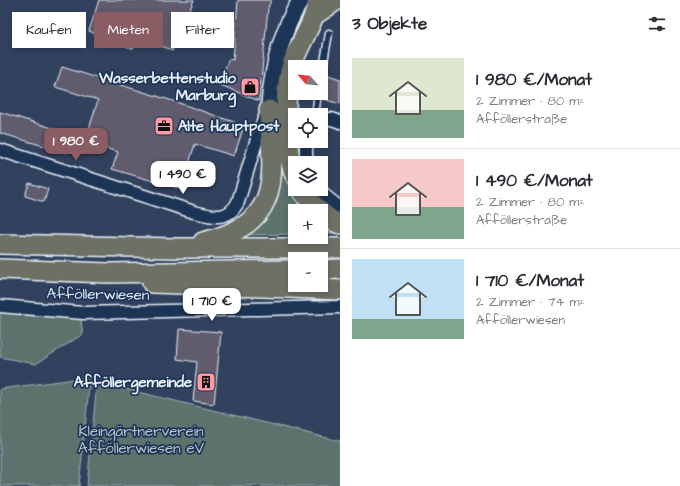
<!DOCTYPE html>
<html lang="de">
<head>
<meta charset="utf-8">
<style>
  :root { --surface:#fff; --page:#f7f7f7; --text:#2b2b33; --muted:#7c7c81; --line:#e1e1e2; --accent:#8a5d65 }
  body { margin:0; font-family:"Architects Daughter",sans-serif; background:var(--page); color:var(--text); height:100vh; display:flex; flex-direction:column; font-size:15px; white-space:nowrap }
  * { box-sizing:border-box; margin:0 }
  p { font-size:13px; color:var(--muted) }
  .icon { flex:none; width:22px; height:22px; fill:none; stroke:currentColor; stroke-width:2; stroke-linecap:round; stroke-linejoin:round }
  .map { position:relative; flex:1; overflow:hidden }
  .details { display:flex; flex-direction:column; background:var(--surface); width:340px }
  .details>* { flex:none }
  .banner { position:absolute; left:12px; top:12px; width:268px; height:36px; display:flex; gap:8px }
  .needle { width:26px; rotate:297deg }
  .tools { position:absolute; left:288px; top:60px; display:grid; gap:8px }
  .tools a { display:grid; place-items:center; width:40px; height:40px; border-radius:0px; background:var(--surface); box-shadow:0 2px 6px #0003; font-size:20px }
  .price { position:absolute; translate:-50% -34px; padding:0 9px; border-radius:8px; background:#fff; color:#222; font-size:13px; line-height:26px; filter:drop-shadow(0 1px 2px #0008) }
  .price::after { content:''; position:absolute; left:50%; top:24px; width:12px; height:9px; margin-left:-6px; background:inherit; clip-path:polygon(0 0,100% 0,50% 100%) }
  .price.on { background:var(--accent); color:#fff }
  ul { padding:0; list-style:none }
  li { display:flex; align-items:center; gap:12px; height:100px; padding:0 12px }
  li+li { border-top:1px solid var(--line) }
  li span { display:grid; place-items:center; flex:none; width:112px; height:80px; border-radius:0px; color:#555 }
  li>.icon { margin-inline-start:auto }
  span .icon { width:48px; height:48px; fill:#fffc; stroke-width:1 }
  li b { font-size:17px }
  h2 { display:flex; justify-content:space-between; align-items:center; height:48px; padding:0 12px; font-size:17px }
  .chip { padding:0 14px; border-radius:0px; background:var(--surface); box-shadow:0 2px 6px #0003; font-size:14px; line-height:36px }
  .chip.on { background:var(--accent); color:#fff }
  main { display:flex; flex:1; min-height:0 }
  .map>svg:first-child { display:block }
</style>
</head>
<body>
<main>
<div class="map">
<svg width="340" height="486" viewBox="0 0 340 486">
  <rect width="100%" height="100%" fill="#31415e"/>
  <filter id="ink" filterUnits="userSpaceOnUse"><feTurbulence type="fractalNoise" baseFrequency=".025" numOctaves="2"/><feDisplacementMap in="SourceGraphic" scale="8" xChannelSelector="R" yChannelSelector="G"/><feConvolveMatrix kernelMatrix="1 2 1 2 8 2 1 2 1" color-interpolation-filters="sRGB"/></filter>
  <g filter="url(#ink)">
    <g fill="#5d726d" stroke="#a2b2b2">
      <path d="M277,134L309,211H295V234L248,235V233C256,226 267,219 272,208C280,191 277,154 277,134Z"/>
      <polygon points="321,222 340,230 340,233 321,234"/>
      <polygon points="0,310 80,315 83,334 36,364 0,357"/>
      <polygon points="90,377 79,486 0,486 0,389"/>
      <polygon points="97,382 340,441 340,486 87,486"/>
    </g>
    <g fill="#615c6e" stroke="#e8f1f8">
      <polygon points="99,0 194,0 172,51 139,34 133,49 89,31"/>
      <polygon points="238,0 271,0 268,8 259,101 218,84 229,59 233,60"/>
      <polygon points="62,67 173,101 234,122 243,129 234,156 195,144 181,189 112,169 118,152 85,142 98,100 55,87"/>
      <polygon points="328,75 340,79 340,104 323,99"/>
      <polygon points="0,112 72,134 67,153 0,133"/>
      <polygon points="29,183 48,189 44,202 25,196"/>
      <polygon points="179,329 221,332 214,404 193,401 197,362 177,359"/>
    </g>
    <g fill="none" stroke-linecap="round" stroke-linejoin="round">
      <g stroke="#e8f1f8" stroke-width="9">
        <g id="service">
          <polyline points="321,79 329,33"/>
          <polyline points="317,115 316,108 318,93"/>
        </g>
      </g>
      <g stroke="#e8f1f8" stroke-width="15">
        <g id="minor">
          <polyline points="321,119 332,119 340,122"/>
          <polyline points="306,141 306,156 308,163"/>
          <path d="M0,150L194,212C211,216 228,222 238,202L260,129L267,112"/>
          <polyline points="320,189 324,195 340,208"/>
          <polyline points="0,306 83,313 340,307"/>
        </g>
      </g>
      <g stroke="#e8f1f8" stroke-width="19">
        <path id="secondary" d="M269,110C272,72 280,32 301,0"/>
      </g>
      <g stroke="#e8f1f8" stroke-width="22">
        <g id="trunk">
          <polyline points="316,14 337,0"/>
          <path d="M295,175C284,148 283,89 293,62C301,41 314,22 319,0"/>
          <polyline points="301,189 309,200 319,211"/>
          <polyline points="321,212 329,219 340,224"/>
          <path d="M203,242C284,223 273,177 269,110"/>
          <polyline points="0,244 176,248 340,248"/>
          <polyline points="0,269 108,273 295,270"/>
          <polyline points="321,270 340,269"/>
          <polyline points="152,283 340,290"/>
        </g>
      </g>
      <use href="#service" stroke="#1d3557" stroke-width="6"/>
      <use href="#minor" stroke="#1d3557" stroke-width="12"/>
      <use href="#secondary" stroke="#1d3557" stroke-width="16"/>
      <use href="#trunk" stroke="#6c7065" stroke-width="19"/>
    </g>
  </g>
  <defs>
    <g id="shop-square" transform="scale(1)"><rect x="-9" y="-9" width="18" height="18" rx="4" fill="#ff9aa2" stroke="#1d3557"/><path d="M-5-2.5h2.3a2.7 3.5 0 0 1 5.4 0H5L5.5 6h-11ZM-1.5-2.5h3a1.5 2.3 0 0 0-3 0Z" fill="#111"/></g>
    <g id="office-square" transform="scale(1)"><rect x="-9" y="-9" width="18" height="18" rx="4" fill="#ff9aa2" stroke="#1d3557"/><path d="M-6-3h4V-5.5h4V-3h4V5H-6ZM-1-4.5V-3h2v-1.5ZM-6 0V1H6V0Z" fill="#111"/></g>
    <g id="building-square" transform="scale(1)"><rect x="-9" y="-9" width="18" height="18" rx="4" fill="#ff9aa2" stroke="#1d3557"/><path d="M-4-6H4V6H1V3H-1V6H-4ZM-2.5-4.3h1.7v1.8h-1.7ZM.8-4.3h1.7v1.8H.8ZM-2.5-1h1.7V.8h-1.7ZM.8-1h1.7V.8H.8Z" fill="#111"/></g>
  </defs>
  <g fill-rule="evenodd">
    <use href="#shop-square" x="250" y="87"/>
    <use href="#office-square" x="164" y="126"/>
    <use href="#building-square" x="206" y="382"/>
  </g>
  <g text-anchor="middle" stroke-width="3.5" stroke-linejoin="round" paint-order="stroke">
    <g font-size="15" font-weight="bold" fill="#e8f1f8" stroke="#1d3557" text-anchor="end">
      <text x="236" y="83">Wasserbettenstudio<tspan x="236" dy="17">Marburg</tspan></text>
      <text x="178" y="131" text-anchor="start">Alte Hauptpost</text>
      <text x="192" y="387">Afföllergemeinde</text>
    </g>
    <g font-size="15" fill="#e8f1f8" stroke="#1d3557">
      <text transform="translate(98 294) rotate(1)" y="5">Afföllerwiesen</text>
    </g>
    <g font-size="15" fill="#b7c5c7" stroke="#1d3557">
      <text x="141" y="436">Kleingärtnerverein<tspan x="141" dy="17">Afföllerwiesen eV</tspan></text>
    </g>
  </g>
</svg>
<div class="tools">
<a><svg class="needle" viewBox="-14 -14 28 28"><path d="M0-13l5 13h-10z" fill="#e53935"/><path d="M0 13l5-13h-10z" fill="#7c7c81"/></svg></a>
<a><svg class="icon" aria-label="locate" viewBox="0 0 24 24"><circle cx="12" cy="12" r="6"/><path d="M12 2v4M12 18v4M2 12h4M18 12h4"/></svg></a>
<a><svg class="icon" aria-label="layers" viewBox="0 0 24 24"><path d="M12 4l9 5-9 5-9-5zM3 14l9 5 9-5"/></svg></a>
<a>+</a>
<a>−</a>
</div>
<b class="price on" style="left:76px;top:162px">1 980 €</b>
<b class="price" style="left:183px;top:195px">1 490 €</b>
<b class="price" style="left:212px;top:322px">1 710 €</b>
<div class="banner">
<a class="chip">Kaufen</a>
<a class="chip on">Mieten</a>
<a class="chip">Filter</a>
</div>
</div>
<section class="details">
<h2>3 Objekte<svg class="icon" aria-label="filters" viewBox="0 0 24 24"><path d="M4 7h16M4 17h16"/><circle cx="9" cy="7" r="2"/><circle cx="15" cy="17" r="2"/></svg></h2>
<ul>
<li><span style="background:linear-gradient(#dfe7d0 65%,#7fa58c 0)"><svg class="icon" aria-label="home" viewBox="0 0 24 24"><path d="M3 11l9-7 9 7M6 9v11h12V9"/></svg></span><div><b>1 980 €/Monat</b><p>2 Zimmer · 80 m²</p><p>Afföllerstraße</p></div></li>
<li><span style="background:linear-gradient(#f6c9c9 60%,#7fa58c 0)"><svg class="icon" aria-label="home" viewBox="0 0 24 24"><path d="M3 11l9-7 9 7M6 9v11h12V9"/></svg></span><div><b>1 490 €/Monat</b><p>2 Zimmer · 80 m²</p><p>Afföllerstraße</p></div></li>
<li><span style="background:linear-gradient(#bfe0f5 75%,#7fa58c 0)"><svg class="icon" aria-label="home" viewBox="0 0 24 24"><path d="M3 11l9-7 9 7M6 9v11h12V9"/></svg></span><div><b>1 710 €/Monat</b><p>2 Zimmer · 74 m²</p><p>Afföllerwiesen</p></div></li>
</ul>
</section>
</main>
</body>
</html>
